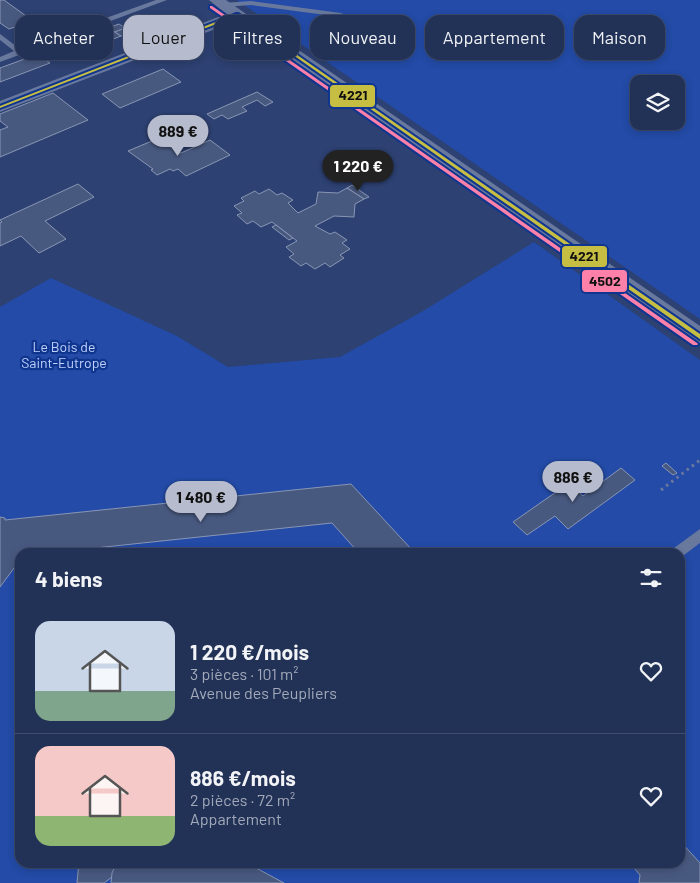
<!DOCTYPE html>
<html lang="fr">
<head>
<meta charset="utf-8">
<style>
  :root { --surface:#223156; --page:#2a395c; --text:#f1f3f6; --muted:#a2a9b9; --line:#3f4c6c; --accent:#b6bcce }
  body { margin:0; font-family:Barlow,sans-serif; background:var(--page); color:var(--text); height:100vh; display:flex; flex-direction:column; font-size:19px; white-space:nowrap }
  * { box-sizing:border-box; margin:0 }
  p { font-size:16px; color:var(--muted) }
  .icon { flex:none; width:28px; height:28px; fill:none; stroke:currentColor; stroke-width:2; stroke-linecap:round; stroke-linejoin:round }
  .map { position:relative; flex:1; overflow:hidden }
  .side { position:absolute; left:15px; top:548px; width:670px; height:320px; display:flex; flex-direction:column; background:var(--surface); border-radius:15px; box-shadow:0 2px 8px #0003,0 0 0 1px var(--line) }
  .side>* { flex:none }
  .hud { position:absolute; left:15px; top:15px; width:670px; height:45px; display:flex; gap:10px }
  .controls { position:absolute; left:630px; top:75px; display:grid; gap:10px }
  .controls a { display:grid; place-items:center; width:55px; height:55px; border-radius:10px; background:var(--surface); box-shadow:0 2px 8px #0003,0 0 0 1px var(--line); font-size:25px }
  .price { position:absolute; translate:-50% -42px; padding:0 11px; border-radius:18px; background:var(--accent); color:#111; font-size:16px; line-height:32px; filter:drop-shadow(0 1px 2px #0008) }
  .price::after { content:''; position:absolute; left:50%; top:30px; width:15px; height:11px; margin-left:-8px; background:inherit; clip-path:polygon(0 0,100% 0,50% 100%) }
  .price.selected { background:#222; color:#fff }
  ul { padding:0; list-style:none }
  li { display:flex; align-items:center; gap:15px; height:125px; padding:0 20px }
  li+li { border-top:1px solid var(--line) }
  li span { display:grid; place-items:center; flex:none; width:140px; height:100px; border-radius:15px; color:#555 }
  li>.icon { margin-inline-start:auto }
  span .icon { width:60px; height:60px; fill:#fffc; stroke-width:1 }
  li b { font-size:21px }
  h2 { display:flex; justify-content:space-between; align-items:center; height:60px; padding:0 20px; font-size:21px }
  .pill { padding:0 18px; border-radius:15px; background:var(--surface); box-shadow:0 2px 8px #0003,0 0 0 1px var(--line); font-size:18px; line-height:45px }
  .pill.selected { background:var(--accent); color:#111 }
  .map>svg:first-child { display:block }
</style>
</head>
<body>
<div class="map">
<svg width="700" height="883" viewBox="0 0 700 883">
  <rect width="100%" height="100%" fill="#2d4172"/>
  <g fill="#234ba7" fill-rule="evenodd">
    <path d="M237,0H700V319ZM639,84H676V121H639Z"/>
    <path d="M534,242L700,360V883H0V307L51,278L177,336L228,367L340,357L423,311ZM20,552H680V862H20Z"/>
  </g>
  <g fill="#485980" stroke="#8996b4">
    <polygon points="0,0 4,0 33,21 9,29 0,23"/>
    <polygon points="323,15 340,18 338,21 345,22 350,16 363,19 354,33 341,29 343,26 317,24"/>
    <polygon points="119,24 125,28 115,32 108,28"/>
    <polygon points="108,28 121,36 78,53 66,44"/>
    <polygon points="125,28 132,32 121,36 115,32"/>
    <polygon points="38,54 50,63 0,82 0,68"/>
    <polygon points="163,69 181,82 120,108 102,94"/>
    <polygon points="257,92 273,102 265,106 257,100 242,107 247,111 228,119 222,115 214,119 207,114"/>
    <polygon points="53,93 88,120 0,157 0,130 8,127 0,121 0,114"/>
    <polygon points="159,138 177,152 181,153 210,140 230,155 186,176 178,169 173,171 170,169 157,175 151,170 153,169 128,151"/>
    <polygon points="78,184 94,197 45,221 66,239 39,253 21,236 0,246 0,223 2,222 0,220"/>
    <polygon points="352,185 369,197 364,199 347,188"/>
    <polygon points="347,188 364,199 355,204 354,217 334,216 315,226 330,234 335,232 347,240 342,243 350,249 340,255 344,258 330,267 325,263 315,269 306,263 301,266 289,257 294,254 286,247 297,241 272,222 261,227 253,221 247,224 237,215 242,213 234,206 244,201 241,198 255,191 259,194 269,189 277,195 282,193 293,200 288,203 298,213 316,204 318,192 338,193"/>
    <polygon points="276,225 293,238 289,240 272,227"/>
    <polygon points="666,463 677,473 673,475 662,466"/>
    <polygon points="621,468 635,480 568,529 555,516 527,535 513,522 569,483 583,496"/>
    <polygon points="351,484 414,552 358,552 332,523 57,552 20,552 20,560 0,587 0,517 5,518 5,520"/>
    <polygon points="680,841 700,863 700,883 639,883 640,875 629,862 680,862"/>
    <polygon points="79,862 117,862 112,877 104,883 77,883"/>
    <polygon points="117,862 245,862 284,883 111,883 112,873"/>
  </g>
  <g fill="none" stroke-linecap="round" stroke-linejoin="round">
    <polyline stroke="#69799e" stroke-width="3" stroke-dasharray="2.5 4" stroke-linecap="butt" points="661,490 700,460"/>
    <g fill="#69799e" fill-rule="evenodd">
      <polygon points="156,0 167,0 0,62 0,57 14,51 0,40 0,34 20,49"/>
      <polygon points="251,1 341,13 345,15 341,17 251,5 223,7 219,5 223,3"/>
      <polygon points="700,529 700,543 680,558 680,552 672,552 674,548"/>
    </g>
    <polygon fill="#69799e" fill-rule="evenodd" points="209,0 226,0 700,326 700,345 692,343 236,21 0,112 0,101 226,14"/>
    <g stroke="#10358f" stroke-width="4">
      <polygon id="bus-1" points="236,14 238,14 700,334 700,339 237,16 0,108 0,106"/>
    </g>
    <g stroke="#10358f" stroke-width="4">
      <polygon id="bus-2" points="210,6 212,6 697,343 698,344 697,345 693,345 210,8"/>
    </g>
    <use href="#bus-1" fill="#c6be43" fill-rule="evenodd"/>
    <use href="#bus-2" fill="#ff80a8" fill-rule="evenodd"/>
  </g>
  <g text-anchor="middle" stroke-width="4.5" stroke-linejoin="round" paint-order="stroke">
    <g font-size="14" fill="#c1d3fd" stroke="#10358f">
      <text x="64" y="352">Le Bois de<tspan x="64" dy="16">Saint-Eutrope</tspan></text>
    </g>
  </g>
  <g stroke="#10358f" stroke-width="2">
    <rect x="329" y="84" width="47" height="24" rx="5" fill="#c6be43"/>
    <rect x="561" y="245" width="47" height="23" rx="5" fill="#c6be43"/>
    <rect x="581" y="269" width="47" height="24" rx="5" fill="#ff80a8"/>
  </g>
  <g font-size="14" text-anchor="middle" font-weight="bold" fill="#111">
    <text x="353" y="100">4221</text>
    <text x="584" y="261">4221</text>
    <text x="605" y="286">4502</text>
  </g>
</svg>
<div class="controls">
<a><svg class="icon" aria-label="layers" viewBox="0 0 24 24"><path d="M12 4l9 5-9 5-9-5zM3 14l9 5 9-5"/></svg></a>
</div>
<b class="price" style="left:178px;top:157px">889 €</b>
<b class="price selected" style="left:358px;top:192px">1 220 €</b>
<b class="price" style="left:573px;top:503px">886 €</b>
<b class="price" style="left:201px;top:523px">1 480 €</b>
<div class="hud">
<a class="pill">Acheter</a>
<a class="pill selected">Louer</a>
<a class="pill">Filtres</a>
<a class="pill">Nouveau</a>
<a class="pill">Appartement</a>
<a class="pill">Maison</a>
</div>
<section class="side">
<h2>4 biens<svg class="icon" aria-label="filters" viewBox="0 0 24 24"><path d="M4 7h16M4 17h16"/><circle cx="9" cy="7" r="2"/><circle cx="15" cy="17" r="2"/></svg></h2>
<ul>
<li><span style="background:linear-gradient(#c9d6e8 70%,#7fa58c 0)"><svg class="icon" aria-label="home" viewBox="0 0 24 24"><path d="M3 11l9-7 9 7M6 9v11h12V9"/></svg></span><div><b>1 220 €/mois</b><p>3 pièces · 101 m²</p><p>Avenue des Peupliers</p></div><svg class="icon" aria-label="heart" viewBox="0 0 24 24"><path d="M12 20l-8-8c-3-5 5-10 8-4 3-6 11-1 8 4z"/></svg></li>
<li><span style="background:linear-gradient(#f6c9c9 70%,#8fb573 0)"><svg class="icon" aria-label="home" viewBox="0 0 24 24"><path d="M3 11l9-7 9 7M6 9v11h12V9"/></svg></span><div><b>886 €/mois</b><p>2 pièces · 72 m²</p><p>Appartement</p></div><svg class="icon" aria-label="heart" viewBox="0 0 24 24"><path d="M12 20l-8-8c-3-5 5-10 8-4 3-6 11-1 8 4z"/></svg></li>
</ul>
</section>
</div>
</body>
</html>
